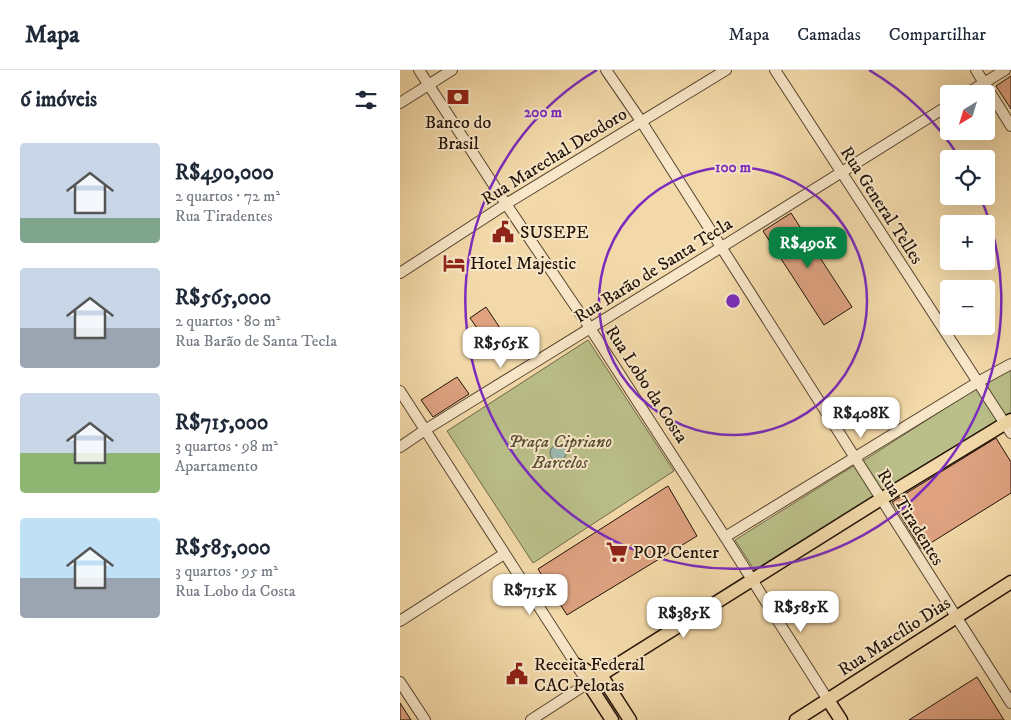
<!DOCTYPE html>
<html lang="pt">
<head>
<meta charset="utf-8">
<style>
  :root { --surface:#fff; --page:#f6f6f7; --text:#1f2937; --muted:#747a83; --line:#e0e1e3; --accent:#0b8043 }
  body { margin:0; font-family:"IM FELL DW Pica",serif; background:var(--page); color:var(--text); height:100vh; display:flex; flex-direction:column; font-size:19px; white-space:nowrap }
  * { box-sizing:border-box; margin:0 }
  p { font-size:16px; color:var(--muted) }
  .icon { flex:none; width:28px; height:28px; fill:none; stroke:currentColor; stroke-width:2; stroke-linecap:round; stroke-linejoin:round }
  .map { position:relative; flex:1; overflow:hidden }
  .details { display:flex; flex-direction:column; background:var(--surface); width:400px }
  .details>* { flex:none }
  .needle { width:32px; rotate:218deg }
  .controls { position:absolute; left:540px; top:15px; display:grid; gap:10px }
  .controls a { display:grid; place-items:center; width:55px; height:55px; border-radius:5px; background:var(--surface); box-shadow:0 5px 20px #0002; font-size:25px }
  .price { position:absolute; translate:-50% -42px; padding:0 11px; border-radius:10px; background:#fff; color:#222; font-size:16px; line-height:32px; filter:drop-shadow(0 1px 2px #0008) }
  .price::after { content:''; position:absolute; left:50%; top:30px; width:15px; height:11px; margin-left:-8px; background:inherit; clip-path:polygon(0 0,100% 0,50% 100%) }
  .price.active { background:var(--accent); color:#fff }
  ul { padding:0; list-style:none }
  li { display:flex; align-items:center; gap:15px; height:125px; padding:0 20px }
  li span { display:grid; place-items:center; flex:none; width:140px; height:100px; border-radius:5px; color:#555 }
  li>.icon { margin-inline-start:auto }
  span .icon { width:60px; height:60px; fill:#fffc; stroke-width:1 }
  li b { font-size:21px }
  h2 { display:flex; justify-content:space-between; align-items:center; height:60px; padding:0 20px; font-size:21px }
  header { display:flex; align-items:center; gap:30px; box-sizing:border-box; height:70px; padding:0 25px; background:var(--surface); border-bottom:1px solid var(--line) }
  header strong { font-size:24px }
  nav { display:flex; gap:28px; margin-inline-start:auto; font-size:18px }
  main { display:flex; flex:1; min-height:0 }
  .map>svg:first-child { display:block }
</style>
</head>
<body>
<header>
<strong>Mapa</strong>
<nav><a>Mapa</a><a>Camadas</a><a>Compartilhar</a></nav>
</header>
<main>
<section class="details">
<h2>6 imóveis<svg class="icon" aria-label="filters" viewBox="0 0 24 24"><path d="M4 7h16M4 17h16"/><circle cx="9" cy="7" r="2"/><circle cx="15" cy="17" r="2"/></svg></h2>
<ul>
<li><span style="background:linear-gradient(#c9d6e8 75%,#7fa58c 0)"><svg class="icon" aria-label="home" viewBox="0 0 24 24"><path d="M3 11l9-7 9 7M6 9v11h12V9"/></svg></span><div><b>R$490,000</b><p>2 quartos · 72 m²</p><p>Rua Tiradentes</p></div></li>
<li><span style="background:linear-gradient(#c9d6e8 60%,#9aa5b1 0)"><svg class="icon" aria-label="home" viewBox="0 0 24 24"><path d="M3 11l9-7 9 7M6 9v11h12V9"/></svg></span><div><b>R$565,000</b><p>2 quartos · 80 m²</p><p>Rua Barão de Santa Tecla</p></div></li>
<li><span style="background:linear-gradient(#c9d6e8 60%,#8fb573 0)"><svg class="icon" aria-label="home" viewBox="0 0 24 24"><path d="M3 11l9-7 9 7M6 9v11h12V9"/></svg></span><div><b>R$715,000</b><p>3 quartos · 98 m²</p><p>Apartamento</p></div></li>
<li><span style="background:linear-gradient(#bfe0f5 60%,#9aa5b1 0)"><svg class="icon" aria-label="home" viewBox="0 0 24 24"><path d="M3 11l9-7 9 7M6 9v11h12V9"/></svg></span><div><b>R$585,000</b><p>3 quartos · 95 m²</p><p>Rua Lobo da Costa</p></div></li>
</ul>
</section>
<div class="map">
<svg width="611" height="650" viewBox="0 0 611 650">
  <rect width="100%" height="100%" fill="#f3d9a9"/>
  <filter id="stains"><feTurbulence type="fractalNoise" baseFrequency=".004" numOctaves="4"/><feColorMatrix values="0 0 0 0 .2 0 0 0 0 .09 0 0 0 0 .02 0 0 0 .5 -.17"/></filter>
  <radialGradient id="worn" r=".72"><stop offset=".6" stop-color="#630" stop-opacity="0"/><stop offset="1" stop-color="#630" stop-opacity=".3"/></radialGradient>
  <g fill="#babf89" stroke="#6e6848">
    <polygon points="188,270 274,401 133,493 47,361"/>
    <polygon points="611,299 611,346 606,349 584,313"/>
    <polygon points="577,318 599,352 484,423 463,391"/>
    <polygon points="455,395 475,428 355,501 335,470"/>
  </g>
  <circle fill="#9db9af" stroke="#6b766c" cx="158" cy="383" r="8"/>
  <g fill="#dea281" stroke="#211208">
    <polygon points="611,6 611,39 596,16"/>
    <polygon points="391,143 452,237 424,255 363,161"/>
    <polygon points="86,237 106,267 91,278 70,248"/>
    <polygon points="57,307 69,324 33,347 21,330"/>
    <polygon points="596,368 611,392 611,423 521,479 492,432"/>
    <polygon points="268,416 297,466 167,545 138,499"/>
    <polygon points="577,607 604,650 509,650"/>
    <polygon points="0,633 11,650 0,650"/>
  </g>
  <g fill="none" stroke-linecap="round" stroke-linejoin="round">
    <g stroke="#564430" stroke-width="12">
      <g id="minor">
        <polyline points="19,0 106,134 190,258 325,467 428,630"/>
        <polyline points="206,0 241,51 611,633"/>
        <polyline points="375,0 611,363"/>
        <polyline points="576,0 611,56"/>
        <polyline points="566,24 605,0"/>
        <polyline points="0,33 52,0"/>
        <polyline points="0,203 106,134 326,0"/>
        <polyline points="0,321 188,613 131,650"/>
        <polyline points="0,377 25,360 333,170 549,35"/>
        <polyline points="325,467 578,312 611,294"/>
        <polyline points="0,551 104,484"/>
        <polyline points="0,612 25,650"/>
      </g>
    </g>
    <g stroke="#211208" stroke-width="15">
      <g id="major">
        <polyline points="177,595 192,604 201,605"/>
        <polyline points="201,605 230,650"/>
        <polyline points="428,630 441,650"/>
        <polyline points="212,650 188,613 481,429 611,350"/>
        <polyline points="396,650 611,512"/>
      </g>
    </g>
    <use href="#minor" stroke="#f7e6c7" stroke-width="10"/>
    <use href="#major" stroke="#f3d9a9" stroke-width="12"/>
  </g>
  <g fill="none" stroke="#7b2cbf" stroke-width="2.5">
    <circle cx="333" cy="231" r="134"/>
    <path d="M469 0A268 268 0 0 1 559 87M580 126A268 268 0 1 1 197 0"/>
  </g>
  <defs>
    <g id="bank-bare" transform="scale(1.725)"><path d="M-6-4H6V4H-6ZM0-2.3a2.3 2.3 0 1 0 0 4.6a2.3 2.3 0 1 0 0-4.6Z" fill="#8f2418" stroke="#f7e6c7" stroke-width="2.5" paint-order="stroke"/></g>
    <g id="civic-bare" transform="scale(1.725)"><path d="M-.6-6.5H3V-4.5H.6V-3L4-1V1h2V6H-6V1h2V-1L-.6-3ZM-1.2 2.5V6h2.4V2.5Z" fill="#8f2418" stroke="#f7e6c7" stroke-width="2.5" paint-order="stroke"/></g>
    <g id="hotel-bare" transform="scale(1.725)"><path d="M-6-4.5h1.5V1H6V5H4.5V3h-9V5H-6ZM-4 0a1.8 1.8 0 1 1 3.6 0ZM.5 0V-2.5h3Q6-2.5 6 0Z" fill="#8f2418" stroke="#f7e6c7" stroke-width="2.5" paint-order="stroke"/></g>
    <g id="supermarket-bare" transform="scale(1.725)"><path d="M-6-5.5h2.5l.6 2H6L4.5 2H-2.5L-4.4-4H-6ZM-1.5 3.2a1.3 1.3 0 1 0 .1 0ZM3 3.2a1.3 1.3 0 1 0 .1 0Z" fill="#8f2418" stroke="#f7e6c7" stroke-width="2.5" paint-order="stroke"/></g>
  </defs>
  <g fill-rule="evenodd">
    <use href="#bank-bare" x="58" y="27"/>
    <use href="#civic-bare" x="103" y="162"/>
    <use href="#hotel-bare" x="54" y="193"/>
    <use href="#supermarket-bare" x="217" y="482"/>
    <use href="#civic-bare" x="117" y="604"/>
  </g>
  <g text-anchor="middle" stroke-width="4" stroke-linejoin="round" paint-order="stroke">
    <g font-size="18" fill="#211208" stroke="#f7e6c7" text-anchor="start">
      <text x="58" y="58" text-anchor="middle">Banco do<tspan x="58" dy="21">Brasil</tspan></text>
      <text x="120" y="168">SUSEPE</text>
      <text x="70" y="199">Hotel Majestic</text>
      <text x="233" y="488">POP Center</text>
      <text x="134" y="600">Receita Federal<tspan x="134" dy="21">CAC Pelotas</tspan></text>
    </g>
    <g font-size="18" fill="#211208" stroke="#f7e6c7">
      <text transform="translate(154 86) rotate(-32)" y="6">Rua Marechal Deodoro</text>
      <text transform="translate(482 135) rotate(57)" y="6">Rua General Telles</text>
      <text transform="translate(253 200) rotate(-32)" y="6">Rua Barão de Santa Tecla</text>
      <text transform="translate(247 314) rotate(57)" y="6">Rua Lobo da Costa</text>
      <text transform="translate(511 447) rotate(58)" y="6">Rua Tiradentes</text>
      <text transform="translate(494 566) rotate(-33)" y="6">Rua Marcílio Dias</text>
    </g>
    <g font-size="18" font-style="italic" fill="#574f35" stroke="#f7e6c7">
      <text x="160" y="377">Praça Cipriano<tspan x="160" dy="21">Barcelos</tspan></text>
    </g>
  </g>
  <circle cx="333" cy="231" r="8" fill="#7b2cbf" stroke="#f7e6c7" stroke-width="2.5"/>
  <g font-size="15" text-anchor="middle" font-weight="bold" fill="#7b2cbf" stroke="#f7e6c7" stroke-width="4" stroke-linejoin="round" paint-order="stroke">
    <text x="143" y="47">200 m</text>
    <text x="333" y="102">100 m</text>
  </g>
  <rect width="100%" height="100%" filter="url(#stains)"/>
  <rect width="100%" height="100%" fill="url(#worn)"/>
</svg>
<div class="controls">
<a><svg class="needle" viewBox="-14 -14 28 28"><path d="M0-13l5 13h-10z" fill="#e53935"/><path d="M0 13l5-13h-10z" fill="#747a83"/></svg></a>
<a><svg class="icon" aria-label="locate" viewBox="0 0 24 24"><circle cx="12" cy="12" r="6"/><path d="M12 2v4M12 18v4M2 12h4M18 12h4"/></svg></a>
<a>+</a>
<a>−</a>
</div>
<b class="price active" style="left:408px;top:199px">R$490K</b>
<b class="price" style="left:101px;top:299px">R$565K</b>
<b class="price" style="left:461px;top:369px">R$408K</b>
<b class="price" style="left:130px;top:546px">R$715K</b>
<b class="price" style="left:401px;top:563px">R$585K</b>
<b class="price" style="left:284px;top:569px">R$385K</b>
</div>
</main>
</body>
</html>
